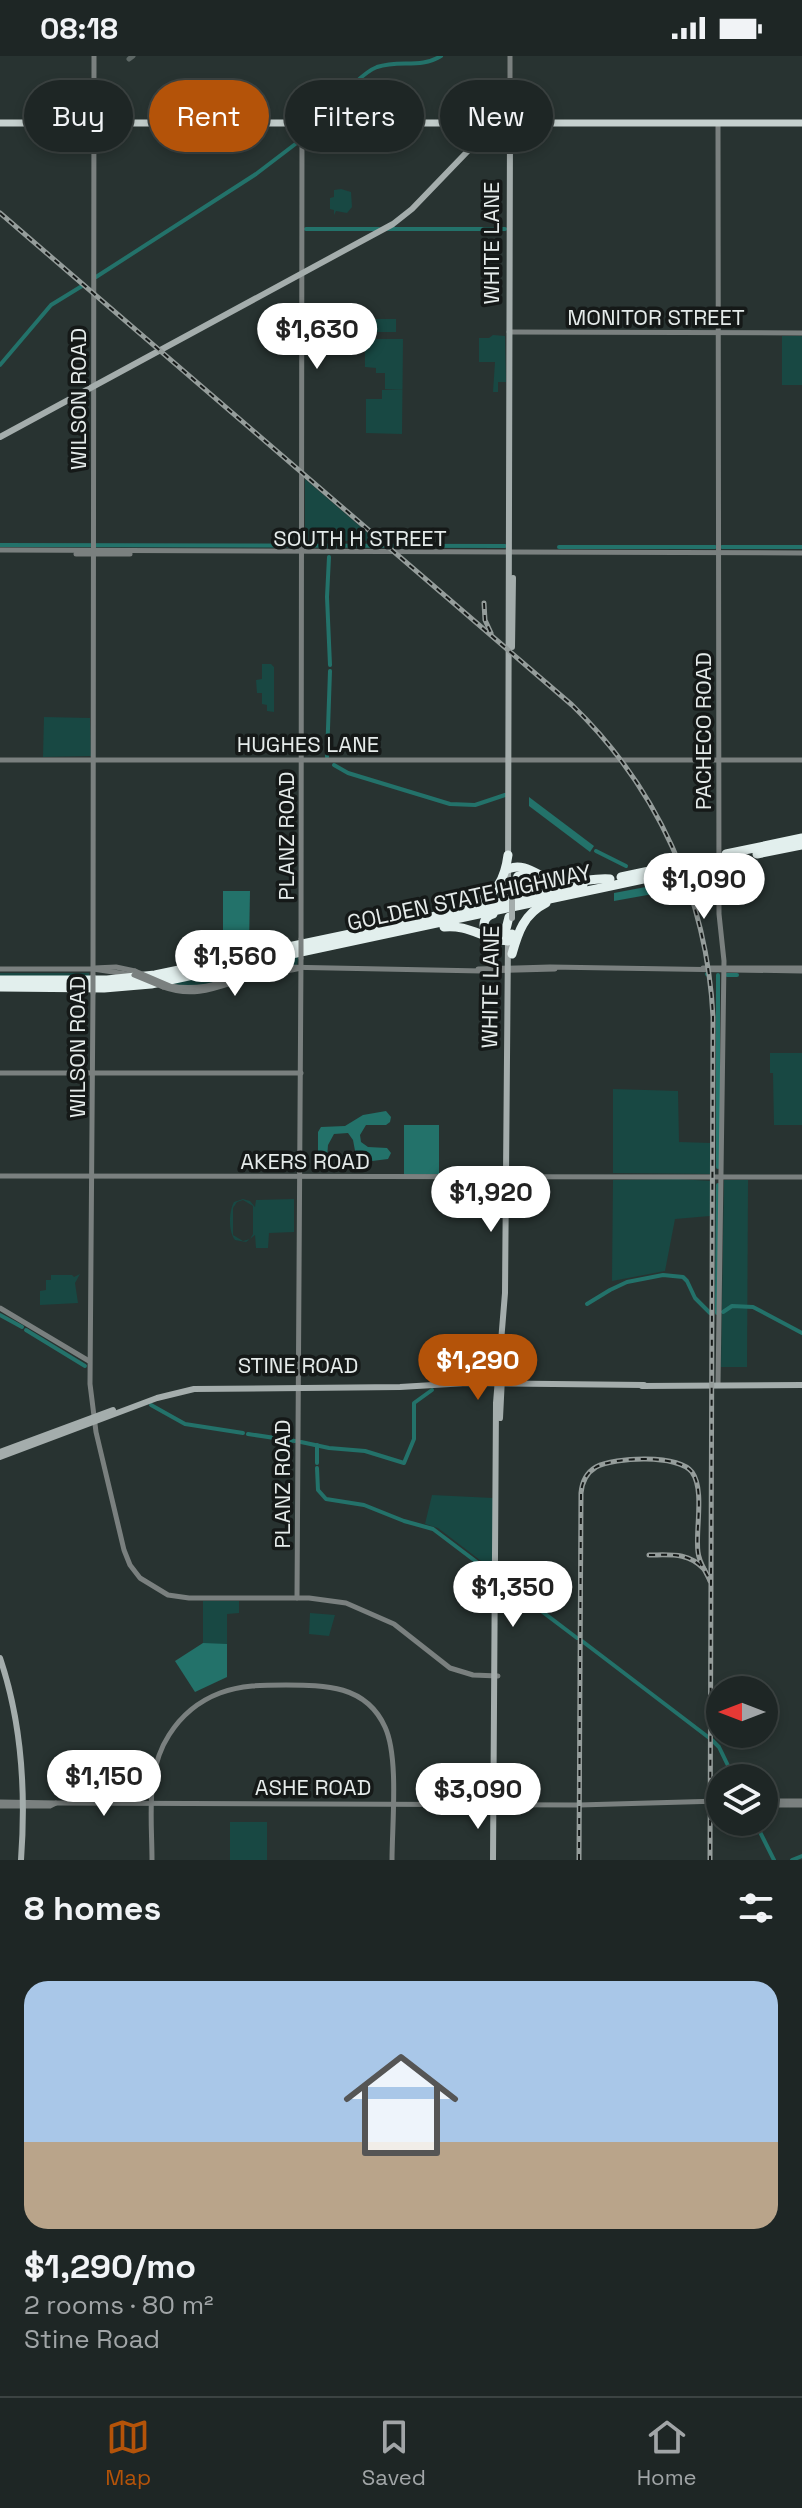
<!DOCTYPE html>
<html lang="en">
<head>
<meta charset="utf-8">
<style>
  :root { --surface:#1e2625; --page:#2b3232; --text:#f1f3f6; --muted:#a1a5a7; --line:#3c4342; --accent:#b45309 }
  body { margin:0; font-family:"Space Grotesk",sans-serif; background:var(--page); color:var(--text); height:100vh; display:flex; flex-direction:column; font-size:30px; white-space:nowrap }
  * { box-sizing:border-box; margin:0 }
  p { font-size:26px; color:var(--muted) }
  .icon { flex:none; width:44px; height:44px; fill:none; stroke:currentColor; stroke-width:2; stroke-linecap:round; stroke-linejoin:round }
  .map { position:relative; height:1804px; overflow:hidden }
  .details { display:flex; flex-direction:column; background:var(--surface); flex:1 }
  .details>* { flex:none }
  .top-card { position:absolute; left:24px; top:24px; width:754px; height:72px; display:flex; gap:16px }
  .needle { width:52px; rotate:270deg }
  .tools { position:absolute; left:706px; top:1620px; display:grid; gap:16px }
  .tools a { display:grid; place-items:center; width:72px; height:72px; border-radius:50%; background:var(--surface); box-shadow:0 4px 12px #0003,0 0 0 2px var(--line); font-size:40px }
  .price { position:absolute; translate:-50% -68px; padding:0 18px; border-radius:28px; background:#fff; color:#222; font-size:26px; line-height:52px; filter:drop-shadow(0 2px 4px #0008) }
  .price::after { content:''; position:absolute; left:50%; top:48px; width:24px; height:18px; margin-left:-12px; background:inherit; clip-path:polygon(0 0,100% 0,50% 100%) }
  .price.on { background:var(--accent); color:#fff }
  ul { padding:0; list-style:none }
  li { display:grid; align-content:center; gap:16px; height:424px; padding:0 24px }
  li+li { border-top:2px solid var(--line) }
  li span { display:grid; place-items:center; height:248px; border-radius:24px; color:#555 }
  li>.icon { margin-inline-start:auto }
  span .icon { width:144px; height:144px; fill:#fffc; stroke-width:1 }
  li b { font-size:34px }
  h2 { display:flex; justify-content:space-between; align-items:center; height:96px; padding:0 24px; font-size:34px }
  .pill { padding:0 28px; border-radius:36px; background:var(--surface); box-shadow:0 4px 12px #0003,0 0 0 2px var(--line); font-size:28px; line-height:72px }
  .pill.on { background:var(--accent); color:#fff }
  .status { display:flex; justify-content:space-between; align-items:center; height:56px; padding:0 40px; background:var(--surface); direction:ltr }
  .status svg { height:22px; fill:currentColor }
  .dock { display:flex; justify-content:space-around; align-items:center; height:112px; border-top:2px solid var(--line); background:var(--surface); font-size:22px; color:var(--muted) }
  .dock a { display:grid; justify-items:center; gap:4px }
  .dock .on { color:var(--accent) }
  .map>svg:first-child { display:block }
</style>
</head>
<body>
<div class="status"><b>08:18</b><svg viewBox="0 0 49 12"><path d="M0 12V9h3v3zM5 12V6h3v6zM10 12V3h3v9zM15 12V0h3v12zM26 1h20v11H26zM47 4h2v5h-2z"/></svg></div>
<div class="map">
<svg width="802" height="1804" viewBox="0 0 802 1804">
  <rect width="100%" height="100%" fill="#283331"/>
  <g fill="#184843" fill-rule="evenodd">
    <polygon points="341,133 351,136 352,151 347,157 336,155 334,159 334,154 330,153 330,142 334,141 334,134"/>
    <polygon points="349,262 356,269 350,277 321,278 314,272 315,266 321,262"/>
    <rect x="367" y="263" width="29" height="13"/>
    <polygon points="493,279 505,280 506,326 498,326 498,336 493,336 495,306 479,306 479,282 489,282"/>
    <rect x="782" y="280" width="20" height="49"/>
    <polygon points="365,283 403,283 402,378 366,377 366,343 382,343 382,334 403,333 385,333 385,317 376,317 376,312 365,311"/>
    <polygon points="305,423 377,485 305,485"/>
    <polygon points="262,608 271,608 274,611 274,656 267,655 267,649 262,648 262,637 257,637 256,624 262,623"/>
    <polygon points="44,661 90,662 91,700 43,701"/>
    <path d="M299,899L297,909C255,919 211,936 168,927Z"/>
    <polygon points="0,917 89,917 90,923 0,920"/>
    <polygon points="770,997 802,997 802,1069 774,1069 773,1017 770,1017"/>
    <polygon points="613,1033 678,1035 679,1086 711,1087 711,1118 613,1117"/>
    <polygon points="678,1123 711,1125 710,1160 675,1163 665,1215 612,1225 613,1124"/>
    <polygon points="724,1124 748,1124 747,1311 721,1311"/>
    <path d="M243,1143L250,1145L255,1151L256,1144L294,1143V1176L269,1177L268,1192H256L255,1179L246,1186L235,1184C228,1175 229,1155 234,1146ZM243,1144L253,1150V1178L250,1183L243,1185L233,1179V1152L237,1146Z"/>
    <polygon points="80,1218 75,1227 78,1247 40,1249 40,1235 46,1234 46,1224 51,1224 51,1219 72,1219 74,1221"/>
    <polygon points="432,1439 493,1442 493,1514 438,1472 425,1468"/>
    <polygon points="203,1545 239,1545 239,1557 227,1558 227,1588 203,1588"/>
    <polygon points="310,1557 335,1559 329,1580 309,1578"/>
    <polygon points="267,1766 267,1804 230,1804 230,1766"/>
  </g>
  <g fill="#23726a">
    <polygon points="529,741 594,790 590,796 529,750"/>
    <polygon points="651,830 653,838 614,845 614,837"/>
    <polygon points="223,835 250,835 249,889 223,895"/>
    <polygon points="386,1055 391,1061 390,1066 386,1069 366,1069 360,1079 361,1086 368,1091 387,1092 391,1097 388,1103 372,1105 356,1100 353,1084 348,1077 334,1078 328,1089 327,1102 318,1101 318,1076 321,1071 345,1070 363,1059"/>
    <rect x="404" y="1069" width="35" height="49"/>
    <polygon points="203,1587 227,1588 227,1621 195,1636 175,1605"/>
  </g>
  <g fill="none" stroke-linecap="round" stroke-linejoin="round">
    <g stroke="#23726a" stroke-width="4">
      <path d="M320,64C335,49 359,18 377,11C399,3 420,13 441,0"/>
      <polyline points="306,78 310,73"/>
      <polyline points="306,173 379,173"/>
      <polyline points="388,173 505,173"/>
      <polyline points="96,221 256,118 298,86"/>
      <polyline points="0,309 51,249 82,230"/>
      <polyline points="0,489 505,490"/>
      <polyline points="559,491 715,491"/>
      <polyline points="722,491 802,491"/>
      <polyline points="329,501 327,541 330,609"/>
      <polyline points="327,701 330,615"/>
      <polyline points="334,709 348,717 450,748 475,749 505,739"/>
      <polyline points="596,795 626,810"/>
      <polyline points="707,918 708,919"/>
      <polyline points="727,919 737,919"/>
      <polyline points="718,1111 718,919"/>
      <polyline points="587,1248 610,1234 627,1226 663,1219 683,1221 687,1225 695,1242 710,1257"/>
      <polyline points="723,1256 732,1250 753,1251 802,1277"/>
      <polyline points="717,1257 718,1129"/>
      <polyline points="0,1259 22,1271"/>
      <polyline points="26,1274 85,1310"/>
      <polyline points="434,1325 459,1298 489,1292 497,1287"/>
      <polyline points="151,1349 185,1368 243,1377"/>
      <polyline points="248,1378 295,1385"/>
      <polyline points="301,1386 329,1392 365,1395 404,1407 414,1383 414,1347 432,1334"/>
      <polyline points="317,1407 317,1389"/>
      <polyline points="317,1412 318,1434 326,1443 364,1449 404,1465 433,1473 577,1582"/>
      <polyline points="582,1585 712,1684 719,1691 734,1722"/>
      <polyline points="755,1766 774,1804"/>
      <polyline points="792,1804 802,1800"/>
    </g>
    <polyline stroke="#5e6866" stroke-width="5" points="129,3 133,0"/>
    <g stroke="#7a807f" stroke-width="5">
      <polyline points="510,0 510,67"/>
      <polyline points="509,276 802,277"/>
      <polyline points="0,494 802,497"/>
      <polyline points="76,498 130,498"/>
      <polyline points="0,704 802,704"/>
      <polyline points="301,883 302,67"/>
      <polyline points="94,912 116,911 135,915"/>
      <polyline points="703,912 802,912"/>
      <polyline points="0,913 93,913 133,919"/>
      <polyline points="478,913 550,911 802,915"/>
      <polyline points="93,920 94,0"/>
      <path d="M170,930C216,938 239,914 282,911L482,915L555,913"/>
      <path d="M163,931C201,945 227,925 263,918C276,915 290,916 301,912"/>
      <polyline points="93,937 90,1328 96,1376 124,1494 130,1509 140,1522 168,1539 189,1542 309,1542 346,1547 394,1568 450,1612 473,1619 498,1620"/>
      <polyline points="0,1017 301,1017"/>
      <polyline points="0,1120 802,1121"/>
      <polyline points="0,1252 89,1305"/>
      <polyline points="718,1329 724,905 719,858 718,69"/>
      <polyline points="297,1542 301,902"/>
      <polyline points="764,1745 802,1745"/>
      <polyline points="0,1746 56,1747 50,1750 0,1750"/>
      <polyline points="56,1747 579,1749 720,1745"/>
      <polyline points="764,1749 802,1749"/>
      <path d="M152,1804C152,1762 145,1716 169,1679C181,1660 199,1645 220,1637C241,1629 263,1629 286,1629C325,1629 366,1629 385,1671C399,1701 392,1769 392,1804"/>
    </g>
    <g stroke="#a4adac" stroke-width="6">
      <polyline points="0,381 393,168 412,153 491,71"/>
      <polyline points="512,591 513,522"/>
      <polyline points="508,836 510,67"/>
      <polyline points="642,1330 802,1329"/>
      <polyline points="500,1362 503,1301"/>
      <polyline points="0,1396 113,1354"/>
      <polyline points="0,1401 157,1342 194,1333 400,1331 467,1327 644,1329"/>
      <path d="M0,1602C22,1667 26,1736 21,1804"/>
      <polyline points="493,1804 496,1347 505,1237 508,884"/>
    </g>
    <polyline stroke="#c5d0ce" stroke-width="7" points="0,67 802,67"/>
    <g stroke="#e2efed" stroke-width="9">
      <polyline points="726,798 802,782"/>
      <polyline points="757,798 802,789"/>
      <polyline points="686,807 709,802"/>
      <path d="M508,813C526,805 540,823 557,826C575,829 593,821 610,823"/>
      <polyline points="621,821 673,810"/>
      <path d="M512,835L518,820L530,817L535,821C538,830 534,835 525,839"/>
      <path d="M474,847C497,839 505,822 508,799"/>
      <path d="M493,858C484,861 482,868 486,876L494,881L505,877L509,861"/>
      <path d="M444,871C468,868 485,884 508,885L512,878"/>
      <path d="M512,898C518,876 524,858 546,847"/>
      <polyline points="0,924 107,924 155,919 583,829"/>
      <polyline points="0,931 104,932 151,928 676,816"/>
    </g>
    <g stroke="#959d9b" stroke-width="5">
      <g id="rail">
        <path d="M0,157L572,649C658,732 707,842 713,961L710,1804"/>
        <polyline points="484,547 485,564 491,577"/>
        <path d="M649,1499C670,1499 688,1496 704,1513"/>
        <path d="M579,1804L581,1437C582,1426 586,1417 596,1411C615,1401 678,1398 692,1416C705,1434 695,1475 698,1496C699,1507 706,1515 710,1525"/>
      </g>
    </g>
    <use href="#rail" stroke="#151918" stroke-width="2" stroke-dasharray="6" stroke-linecap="butt"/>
    <g stroke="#7a807f" stroke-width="5">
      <polyline points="301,902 301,883"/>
      <polyline points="135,915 170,930"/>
      <polyline points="134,919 163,931"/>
      <polyline points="93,937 93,920"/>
    </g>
    <polyline stroke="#a4adac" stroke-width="6" points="512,835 512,862"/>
    <g stroke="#e2efed" stroke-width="9">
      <polyline points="709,809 727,804"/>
      <polyline points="673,810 686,807"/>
    </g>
  </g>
  <g text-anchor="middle" stroke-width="7" stroke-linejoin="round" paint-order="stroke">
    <g font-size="22" fill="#e5ebea" stroke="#151918">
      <text transform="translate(491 187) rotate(-90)" y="8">WHITE LANE</text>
      <text x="656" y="269">MONITOR STREET</text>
      <text transform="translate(78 343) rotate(-90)" y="8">WILSON ROAD</text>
      <text x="360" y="490">SOUTH H STREET</text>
      <text transform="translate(703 675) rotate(-90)" y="8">PACHECO ROAD</text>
      <text x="308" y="696">HUGHES LANE</text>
      <text transform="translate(286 780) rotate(-90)" y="8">PLANZ ROAD</text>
      <text transform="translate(469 841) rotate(-12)" y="8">GOLDEN STATE HIGHWAY</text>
      <text transform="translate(490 931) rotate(-89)" y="8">WHITE LANE</text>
      <text transform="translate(77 991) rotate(-90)" y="8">WILSON ROAD</text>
      <text x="305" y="1113">AKERS ROAD</text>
      <text x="298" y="1317">STINE ROAD</text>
      <text transform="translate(282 1428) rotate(-90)" y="8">PLANZ ROAD</text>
      <text x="313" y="1739">ASHE ROAD</text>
    </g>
  </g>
</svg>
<div class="tools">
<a><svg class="needle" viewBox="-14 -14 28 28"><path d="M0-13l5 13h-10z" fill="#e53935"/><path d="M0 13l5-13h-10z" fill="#a1a5a7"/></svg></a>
<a><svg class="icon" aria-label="layers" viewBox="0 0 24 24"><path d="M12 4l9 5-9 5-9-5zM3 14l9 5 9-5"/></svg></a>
</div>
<b class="price" style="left:317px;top:315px">$1,630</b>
<b class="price" style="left:704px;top:865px">$1,090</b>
<b class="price" style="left:235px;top:942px">$1,560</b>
<b class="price" style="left:491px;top:1178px">$1,920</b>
<b class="price on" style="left:478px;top:1346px">$1,290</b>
<b class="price" style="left:513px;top:1573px">$1,350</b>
<b class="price" style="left:104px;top:1762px">$1,150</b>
<b class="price" style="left:478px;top:1775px">$3,090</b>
<div class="top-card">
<a class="pill">Buy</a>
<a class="pill on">Rent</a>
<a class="pill">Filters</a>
<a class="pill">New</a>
</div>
</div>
<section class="details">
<h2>8 homes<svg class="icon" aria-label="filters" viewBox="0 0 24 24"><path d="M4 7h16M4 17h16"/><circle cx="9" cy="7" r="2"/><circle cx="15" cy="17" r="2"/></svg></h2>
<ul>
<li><span style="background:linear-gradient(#a9c7e8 65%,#b9a48a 0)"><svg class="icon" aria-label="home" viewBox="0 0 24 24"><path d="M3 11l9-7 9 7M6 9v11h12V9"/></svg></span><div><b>$1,290/mo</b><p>2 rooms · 80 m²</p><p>Stine Road</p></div></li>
</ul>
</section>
<nav class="dock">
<a class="on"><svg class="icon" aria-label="map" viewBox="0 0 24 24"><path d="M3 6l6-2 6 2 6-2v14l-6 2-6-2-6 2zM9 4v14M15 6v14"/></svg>Map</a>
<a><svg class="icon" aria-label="saved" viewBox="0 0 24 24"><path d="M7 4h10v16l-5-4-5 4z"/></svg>Saved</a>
<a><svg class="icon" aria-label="home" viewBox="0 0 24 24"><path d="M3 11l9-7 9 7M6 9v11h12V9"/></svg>Home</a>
</nav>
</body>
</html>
